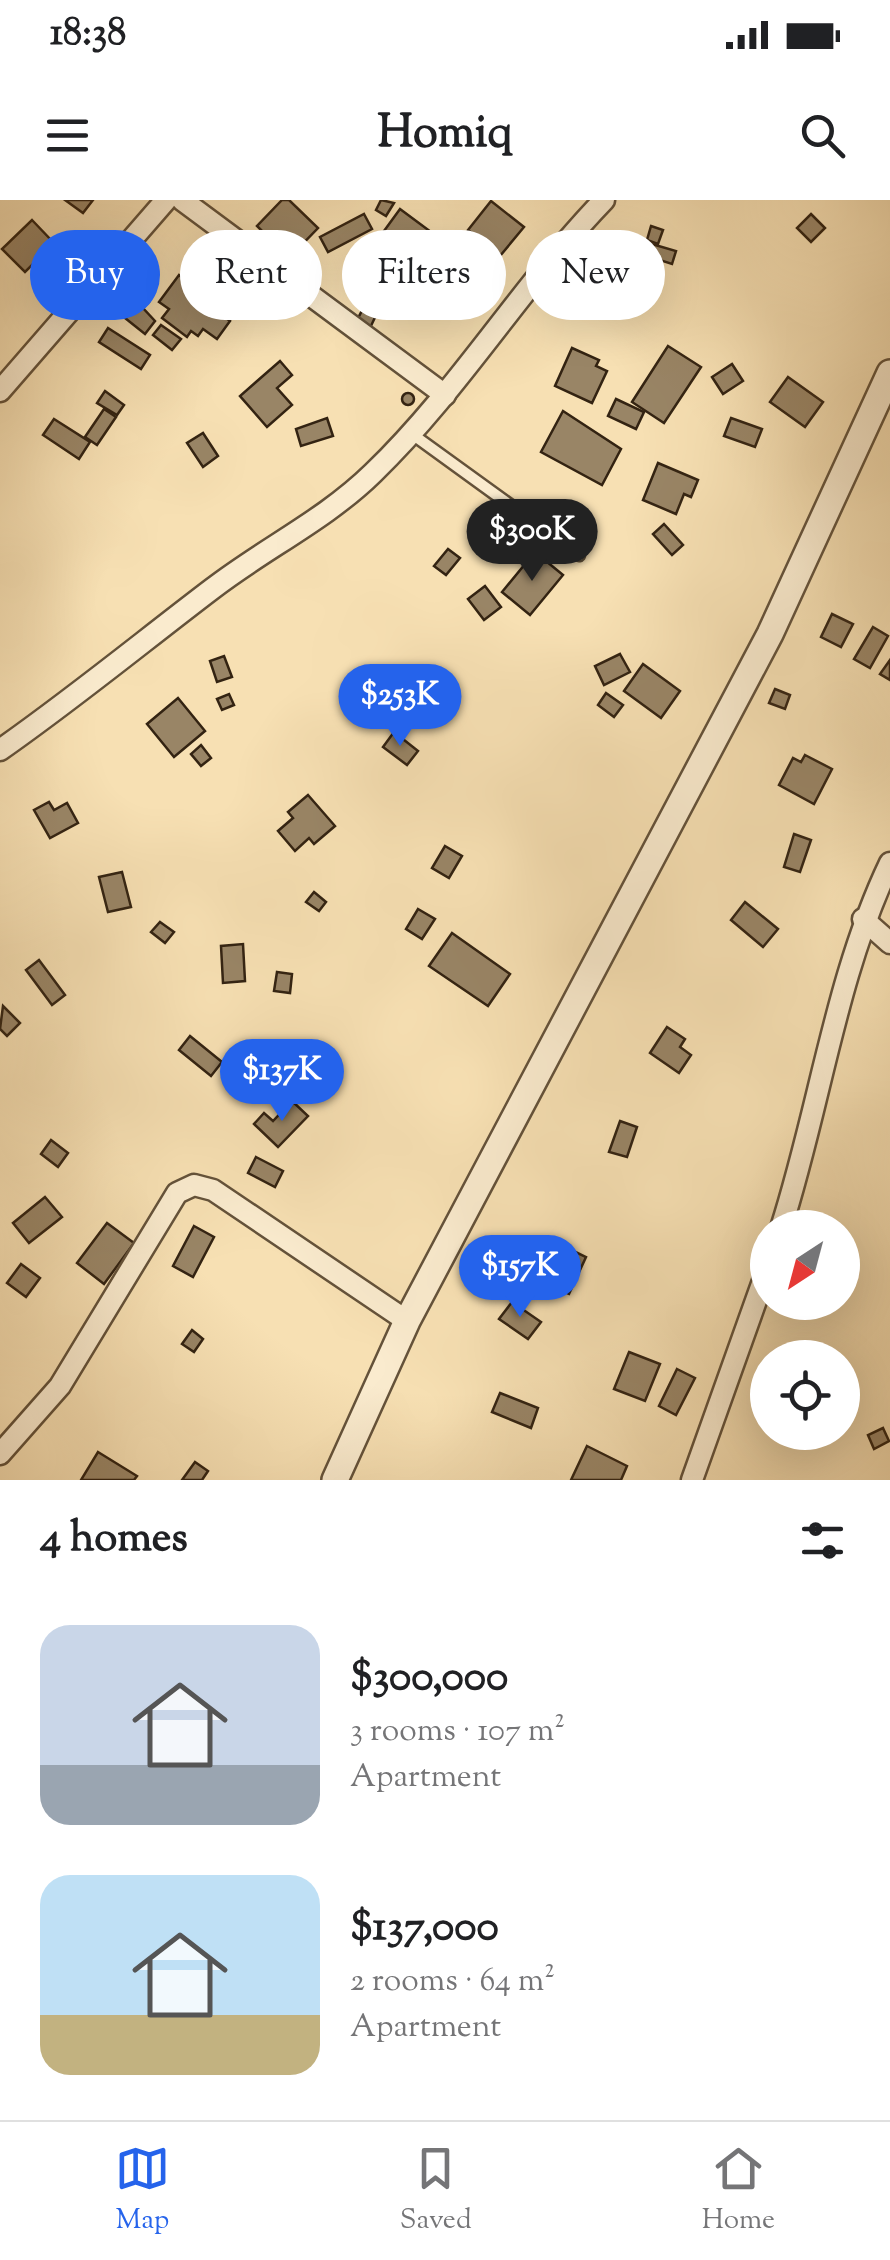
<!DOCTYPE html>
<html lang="en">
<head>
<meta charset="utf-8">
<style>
  :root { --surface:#fff; --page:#f2f2f2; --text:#202124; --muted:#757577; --line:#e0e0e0; --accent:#2563eb }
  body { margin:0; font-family:"Sorts Mill Goudy",serif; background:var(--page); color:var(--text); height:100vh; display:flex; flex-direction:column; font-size:38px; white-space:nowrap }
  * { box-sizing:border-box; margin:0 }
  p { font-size:32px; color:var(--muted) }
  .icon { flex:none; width:55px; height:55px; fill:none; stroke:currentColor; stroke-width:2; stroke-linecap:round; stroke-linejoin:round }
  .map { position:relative; height:1280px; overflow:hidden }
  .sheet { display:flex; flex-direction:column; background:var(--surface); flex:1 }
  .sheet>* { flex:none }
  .hud { position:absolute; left:30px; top:30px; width:830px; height:90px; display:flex; gap:20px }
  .needle { width:65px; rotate:216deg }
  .tools { position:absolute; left:750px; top:1010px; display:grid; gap:20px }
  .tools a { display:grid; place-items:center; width:110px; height:110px; border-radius:50%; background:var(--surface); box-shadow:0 10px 40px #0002; font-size:50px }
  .price { position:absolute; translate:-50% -85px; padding:0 22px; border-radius:35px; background:var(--accent); color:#fff; font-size:32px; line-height:65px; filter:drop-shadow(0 2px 5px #0008) }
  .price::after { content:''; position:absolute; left:50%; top:60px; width:30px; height:22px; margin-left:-15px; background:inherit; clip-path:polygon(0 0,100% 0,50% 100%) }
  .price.current { background:#222; color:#fff }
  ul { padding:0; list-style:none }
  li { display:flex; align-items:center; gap:30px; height:250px; padding:0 40px }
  li span { display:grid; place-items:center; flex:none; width:280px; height:200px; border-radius:30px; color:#555 }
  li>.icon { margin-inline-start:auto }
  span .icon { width:120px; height:120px; fill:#fffc; stroke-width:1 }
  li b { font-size:42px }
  h2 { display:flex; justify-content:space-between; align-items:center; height:120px; padding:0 40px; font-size:42px }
  .chip { padding:0 35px; border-radius:45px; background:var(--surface); box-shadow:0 10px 40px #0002; font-size:35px; line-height:90px }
  .chip.current { background:var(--accent); color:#fff }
  .status { display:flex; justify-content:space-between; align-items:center; height:70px; padding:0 50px; background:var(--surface); direction:ltr }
  .status svg { height:28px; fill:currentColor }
  header { display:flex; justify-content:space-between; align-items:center; height:130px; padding:0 40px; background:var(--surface); font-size:45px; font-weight:700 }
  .menu { display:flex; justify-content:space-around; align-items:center; height:140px; border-top:2px solid var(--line); background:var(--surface); font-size:28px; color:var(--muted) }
  .menu a { display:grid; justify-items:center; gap:5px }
  .menu .current { color:var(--accent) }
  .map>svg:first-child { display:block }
</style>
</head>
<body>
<div class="status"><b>18:38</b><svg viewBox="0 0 49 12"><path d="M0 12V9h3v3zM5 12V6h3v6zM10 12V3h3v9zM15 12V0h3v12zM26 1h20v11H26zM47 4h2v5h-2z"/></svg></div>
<header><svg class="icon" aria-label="menu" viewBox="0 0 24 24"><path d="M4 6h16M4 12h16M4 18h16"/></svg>Homiq<svg class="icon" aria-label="search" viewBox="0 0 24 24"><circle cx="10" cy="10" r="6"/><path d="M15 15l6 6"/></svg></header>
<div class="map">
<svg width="890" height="1280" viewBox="0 0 890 1280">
  <rect width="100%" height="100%" fill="#f7e0b3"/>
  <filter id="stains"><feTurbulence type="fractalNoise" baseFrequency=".002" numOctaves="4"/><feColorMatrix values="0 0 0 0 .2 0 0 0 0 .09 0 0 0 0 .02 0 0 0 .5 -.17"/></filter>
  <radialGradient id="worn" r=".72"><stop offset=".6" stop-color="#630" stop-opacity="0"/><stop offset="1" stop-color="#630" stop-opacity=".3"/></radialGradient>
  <g fill="#998566" stroke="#332312" stroke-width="2.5">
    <polygon points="65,0 93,0 83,13"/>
    <polygon points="282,0 289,0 318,28 289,58 257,26"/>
    <polygon points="381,0 394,3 386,16 376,10"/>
    <polygon points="491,1 524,27 500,56 468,30"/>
    <polygon points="400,9 431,32 399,76 368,53"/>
    <polygon points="364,14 372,29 328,52 320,37"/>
    <polygon points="811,14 825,28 811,42 797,28"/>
    <polygon points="32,20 52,41 45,49 52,56 39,68 34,63 25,72 2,49"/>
    <polygon points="651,26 663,30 658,44 647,40"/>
    <polygon points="645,42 676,51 672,64 641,54"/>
    <polygon points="256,65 283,86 262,113 235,93"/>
    <polygon points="179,75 198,90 195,95 230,121 217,139 203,129 198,136 191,131 187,137 162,118 169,109 159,102"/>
    <polygon points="421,86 421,104 389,105 389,87"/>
    <polygon points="137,93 149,102 143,108 155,121 145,134 120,114"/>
    <polygon points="365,105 378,111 370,128 356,122"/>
    <polygon points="161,125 181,139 172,150 153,135"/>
    <polygon points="108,128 150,155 141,169 99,142"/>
    <polygon points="668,146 701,167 664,223 632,202"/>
    <polygon points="572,148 599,160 596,166 607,171 592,203 555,186"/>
    <polygon points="280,161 292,175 277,188 292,205 267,227 240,196"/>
    <polygon points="732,164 743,181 723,194 712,177"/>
    <polygon points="788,177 823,202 805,227 770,202"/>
    <polygon points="105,191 124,205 117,215 97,203"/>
    <circle cx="408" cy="199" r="6"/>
    <polygon points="616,199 644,212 636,229 608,216"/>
    <polygon points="104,209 116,217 97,245 85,237"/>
    <polygon points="563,211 621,249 602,285 541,252"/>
    <polygon points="327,218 333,236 301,246 296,229"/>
    <polygon points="731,218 762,229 755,247 724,236"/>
    <polygon points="54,219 90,242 79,259 43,235"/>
    <polygon points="203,233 218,256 203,267 187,243"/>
    <polygon points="658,263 698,280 691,297 684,294 676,314 643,300"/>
    <polygon points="664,324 683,345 672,355 653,334"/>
    <polygon points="448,349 460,358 446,375 434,366"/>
    <polygon points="535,352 563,375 530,415 502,392"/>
    <polygon points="485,386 501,407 484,420 468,399"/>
    <polygon points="832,414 853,424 841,447 821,437"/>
    <polygon points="873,427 888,436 870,468 854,459"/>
    <polygon points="620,454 630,472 604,485 595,466"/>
    <polygon points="224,456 232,477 217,482 210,461"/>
    <polygon points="890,460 890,480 880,474"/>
    <polygon points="643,464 680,491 661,518 624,491"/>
    <polygon points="775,489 790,495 785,509 769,503"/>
    <polygon points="606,493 623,505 614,517 598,505"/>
    <polygon points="229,494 234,505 222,510 217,499"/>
    <polygon points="178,498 205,531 174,557 147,524"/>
    <polygon points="394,532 418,551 407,565 383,547"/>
    <polygon points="201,545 211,558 201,566 191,554"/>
    <polygon points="805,555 832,569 814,604 779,585 793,558 801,562"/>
    <polygon points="308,595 335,626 314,644 309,638 295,651 278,631 293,618 288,612"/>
    <polygon points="49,602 54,610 67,603 78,623 50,638 34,610"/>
    <polygon points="794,634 811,640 800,672 784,667"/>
    <polygon points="445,646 462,656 449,678 432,668"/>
    <polygon points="122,672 131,707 108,712 99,677"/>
    <polygon points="314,692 326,702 319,711 306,702"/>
    <polygon points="745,702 778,729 763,747 731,720"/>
    <polygon points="418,709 435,719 422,739 406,729"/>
    <polygon points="160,722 174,732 165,743 151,732"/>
    <polygon points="452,733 510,774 488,806 429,766"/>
    <polygon points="243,744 245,781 223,783 221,746"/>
    <polygon points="39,760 65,795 52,805 26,770"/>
    <polygon points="277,772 292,774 290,793 274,791"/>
    <polygon points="3,806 20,823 7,836 0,829"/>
    <polygon points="667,827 685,839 680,847 691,855 679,873 650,853"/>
    <polygon points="190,836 222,862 211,876 179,850"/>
    <polygon points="292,901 308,916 278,947 254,924 264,913 273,921"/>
    <polygon points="620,921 637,927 627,957 609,952"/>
    <polygon points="51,940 68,953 58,967 41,954"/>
    <polygon points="256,957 283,971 275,987 248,973"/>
    <polygon points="45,997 62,1017 29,1043 13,1023"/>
    <polygon points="107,1023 134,1043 104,1084 77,1063"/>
    <polygon points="194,1026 214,1037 193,1077 173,1066"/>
    <polygon points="555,1042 586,1057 569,1094 550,1086 554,1077 542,1071"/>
    <polygon points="21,1064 40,1078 26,1097 7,1083"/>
    <polygon points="512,1102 541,1122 528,1139 499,1119"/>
    <polygon points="192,1130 203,1139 194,1152 182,1144"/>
    <polygon points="629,1152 660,1164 645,1201 614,1189"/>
    <polygon points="677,1169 695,1178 676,1215 659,1206"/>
    <polygon points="500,1193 538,1208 531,1228 492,1212"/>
    <polygon points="883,1228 889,1241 874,1249 868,1235"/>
    <polygon points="587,1246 627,1266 621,1280 571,1280"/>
    <polygon points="98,1252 137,1276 134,1280 81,1280"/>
    <polygon points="195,1262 208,1271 202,1280 182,1280"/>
  </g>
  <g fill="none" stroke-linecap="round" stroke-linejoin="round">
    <g stroke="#64523a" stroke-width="15">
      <polyline id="service" points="412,234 579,355"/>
    </g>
    <g stroke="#64523a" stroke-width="25">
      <g id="minor">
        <polyline points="182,0 445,195"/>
        <polyline points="0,191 166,0"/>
        <path d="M0,550C73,499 141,443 212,389C265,348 325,320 373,273C459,190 521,86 604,0"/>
        <polyline points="863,719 890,743"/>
        <path d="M781,1028C820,907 835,778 890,663"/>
        <polyline points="0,1254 60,1186 177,993 194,985 213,990 407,1121"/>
        <polyline points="692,1280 768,1067"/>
      </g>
    </g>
    <g stroke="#64523a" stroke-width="30">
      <polyline id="tertiary" points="335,1280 407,1121 770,434 890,173"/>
    </g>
    <use href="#service" stroke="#faebce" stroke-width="10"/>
    <use href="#minor" stroke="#faebce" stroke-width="20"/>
    <use href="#tertiary" stroke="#faebce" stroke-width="25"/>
  </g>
  <rect width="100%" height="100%" filter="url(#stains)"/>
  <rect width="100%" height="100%" fill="url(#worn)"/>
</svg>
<div class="tools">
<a><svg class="needle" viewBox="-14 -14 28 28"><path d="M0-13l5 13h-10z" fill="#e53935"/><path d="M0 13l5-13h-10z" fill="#757577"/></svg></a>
<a><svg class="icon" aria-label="locate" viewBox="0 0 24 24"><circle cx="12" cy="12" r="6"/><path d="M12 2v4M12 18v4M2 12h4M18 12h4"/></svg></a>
</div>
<b class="price current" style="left:532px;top:384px">$300K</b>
<b class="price" style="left:400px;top:549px">$253K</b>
<b class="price" style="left:282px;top:924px">$137K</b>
<b class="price" style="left:520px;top:1120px">$157K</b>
<div class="hud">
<a class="chip current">Buy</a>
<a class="chip">Rent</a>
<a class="chip">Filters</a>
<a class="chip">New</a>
</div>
</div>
<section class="sheet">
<h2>4 homes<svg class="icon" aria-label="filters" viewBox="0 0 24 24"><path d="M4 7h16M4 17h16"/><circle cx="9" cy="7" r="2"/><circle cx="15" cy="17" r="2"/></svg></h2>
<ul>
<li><span style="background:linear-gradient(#c9d6e8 70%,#9aa5b1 0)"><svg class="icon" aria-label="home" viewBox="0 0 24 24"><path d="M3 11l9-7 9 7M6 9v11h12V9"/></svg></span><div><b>$300,000</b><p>3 rooms · 107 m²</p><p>Apartment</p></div></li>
<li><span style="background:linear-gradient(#bfe0f5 70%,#c2b280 0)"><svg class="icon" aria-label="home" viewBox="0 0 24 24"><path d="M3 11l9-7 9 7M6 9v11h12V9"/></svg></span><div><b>$137,000</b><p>2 rooms · 64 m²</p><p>Apartment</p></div></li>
</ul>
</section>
<nav class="menu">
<a class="current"><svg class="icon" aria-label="map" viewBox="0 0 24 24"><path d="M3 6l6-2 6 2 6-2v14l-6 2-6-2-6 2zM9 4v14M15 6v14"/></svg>Map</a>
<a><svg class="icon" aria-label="saved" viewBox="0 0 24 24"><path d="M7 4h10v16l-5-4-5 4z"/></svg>Saved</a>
<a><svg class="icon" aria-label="home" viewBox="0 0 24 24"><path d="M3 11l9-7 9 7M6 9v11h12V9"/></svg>Home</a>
</nav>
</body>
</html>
